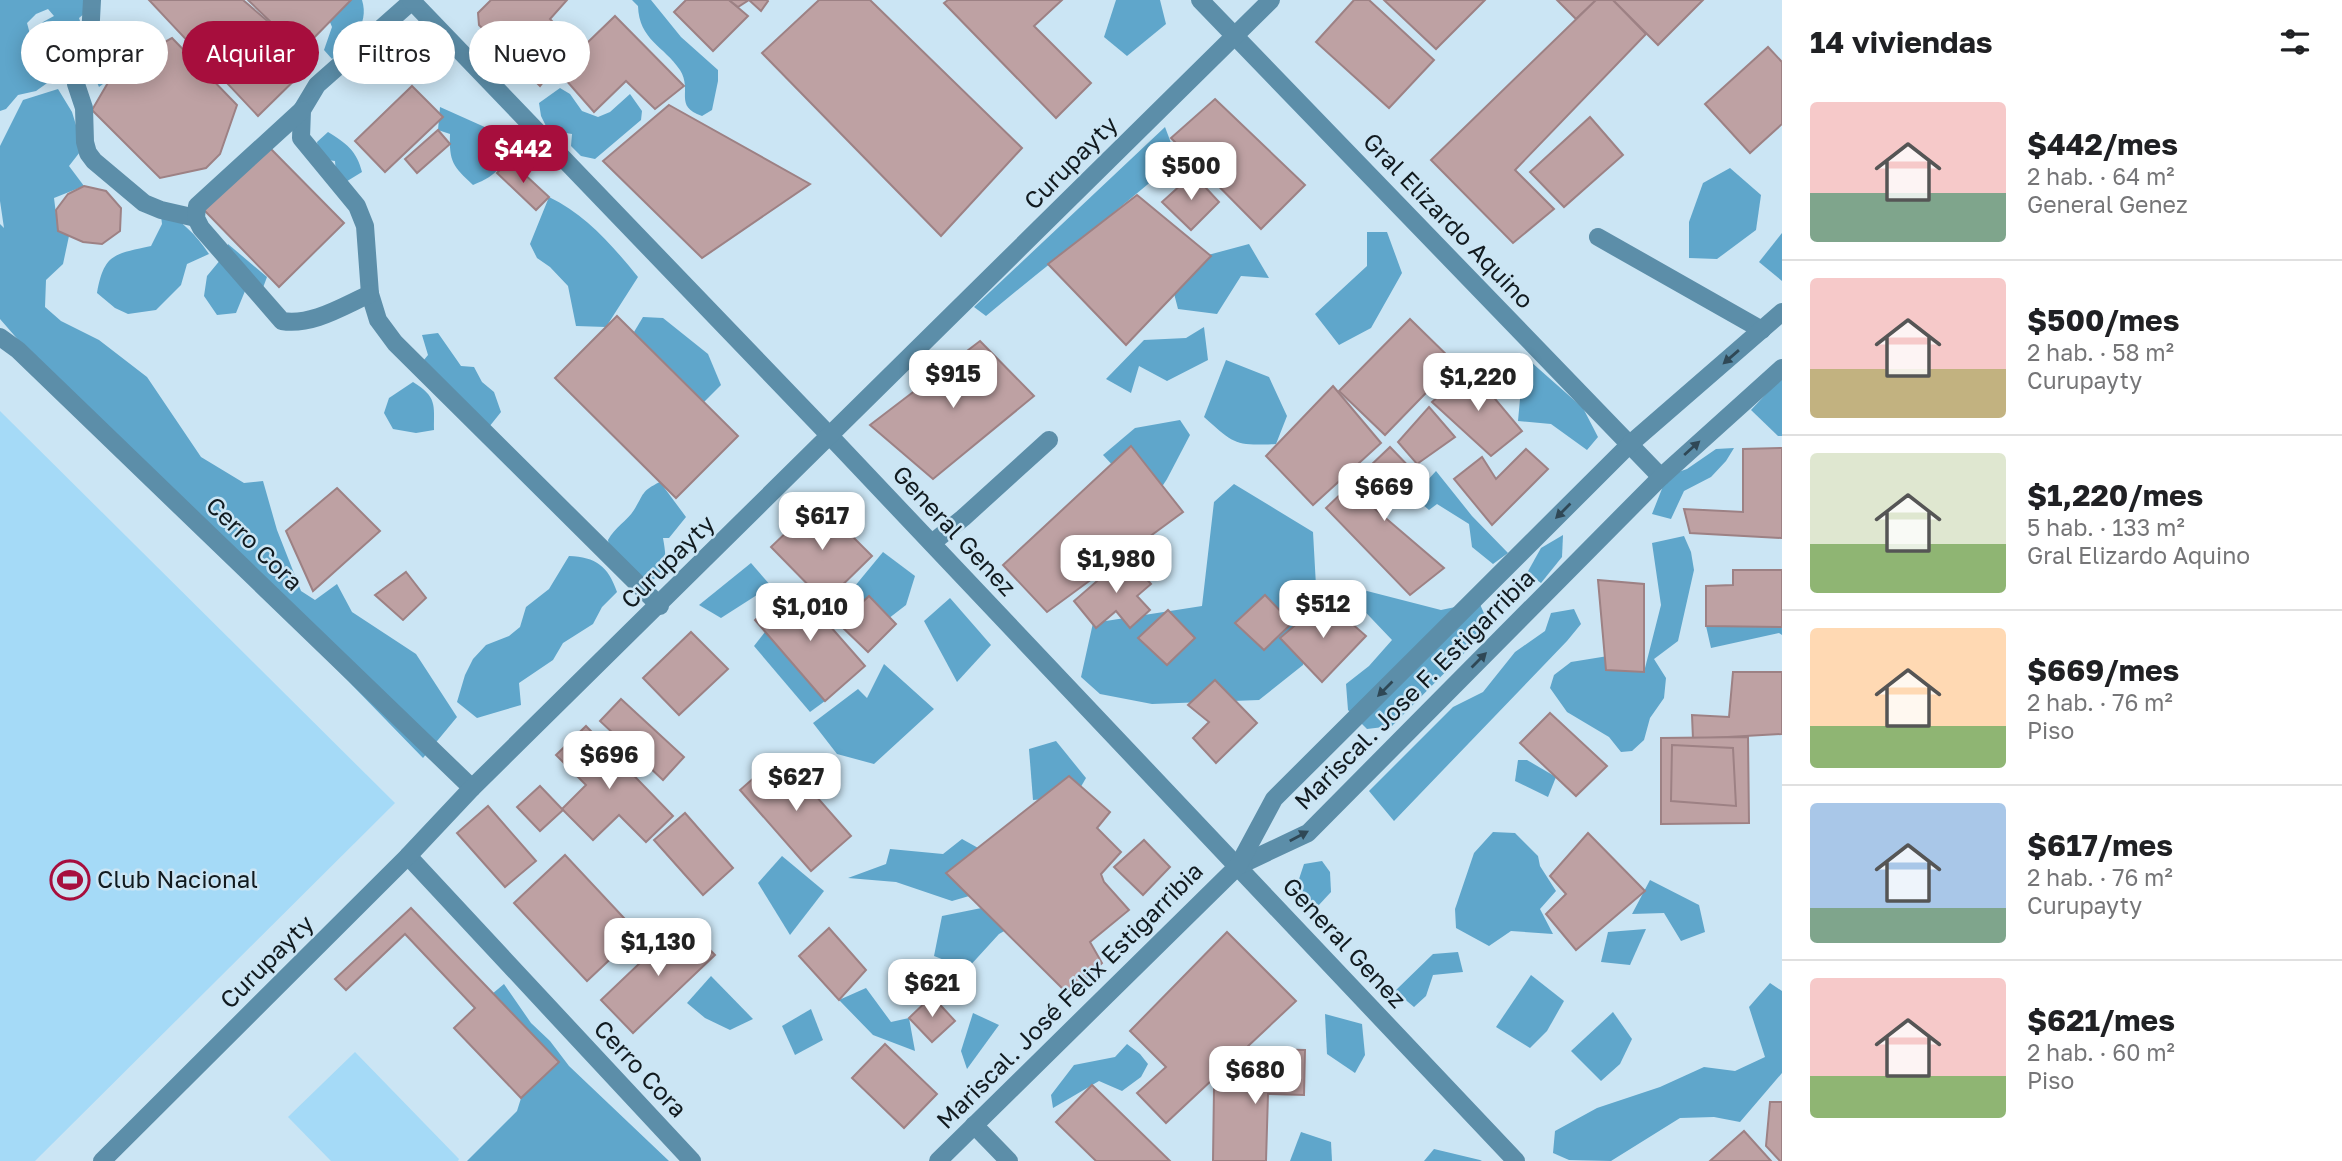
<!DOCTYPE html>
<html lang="es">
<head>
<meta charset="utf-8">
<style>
  :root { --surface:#fff; --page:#f6f6f6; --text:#202124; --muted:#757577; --line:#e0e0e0; --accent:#a70e3d }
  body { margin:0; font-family:"Golos Text",sans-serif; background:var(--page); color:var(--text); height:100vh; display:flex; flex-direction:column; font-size:26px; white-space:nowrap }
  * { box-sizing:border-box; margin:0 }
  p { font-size:23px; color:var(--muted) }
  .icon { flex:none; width:38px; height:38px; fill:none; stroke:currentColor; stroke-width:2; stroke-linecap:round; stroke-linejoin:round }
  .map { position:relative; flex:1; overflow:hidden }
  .panel { display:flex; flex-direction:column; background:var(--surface); width:560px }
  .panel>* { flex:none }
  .guide { position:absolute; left:21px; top:21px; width:665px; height:63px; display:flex; gap:14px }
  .price { position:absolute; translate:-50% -60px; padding:0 16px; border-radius:14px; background:#fff; color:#222; font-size:23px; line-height:46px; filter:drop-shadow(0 2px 4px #0008) }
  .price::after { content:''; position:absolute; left:50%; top:42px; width:21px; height:16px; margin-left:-10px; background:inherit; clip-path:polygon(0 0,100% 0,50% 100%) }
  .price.on { background:var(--accent); color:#fff }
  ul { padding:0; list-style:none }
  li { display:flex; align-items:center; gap:21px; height:175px; padding:0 28px }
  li+li { border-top:2px solid var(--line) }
  li span { display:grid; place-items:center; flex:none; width:196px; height:140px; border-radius:7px; color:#555 }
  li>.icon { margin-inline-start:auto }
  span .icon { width:84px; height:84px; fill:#fffc; stroke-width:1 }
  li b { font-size:30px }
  h2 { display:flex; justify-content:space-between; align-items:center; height:84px; padding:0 28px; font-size:30px }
  .pill { padding:0 24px; border-radius:32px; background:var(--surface); box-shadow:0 4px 18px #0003; font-size:24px; line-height:63px }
  .pill.on { background:var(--accent); color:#fff }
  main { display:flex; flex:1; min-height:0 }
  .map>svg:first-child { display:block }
</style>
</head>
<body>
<main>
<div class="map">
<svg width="1782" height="1161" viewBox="0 0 1782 1161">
  <rect width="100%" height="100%" fill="#cbe5f4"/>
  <g fill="#a5daf7">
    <polygon points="0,411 395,803 35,1161 0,1161"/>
    <polygon points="355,1052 459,1159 458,1161 331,1161 288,1117"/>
  </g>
  <g fill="#5fa6cb">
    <path d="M0,0H88L85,13L79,18L82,27L81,40C66,53 46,47 34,34L43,22L54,16L48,9L36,14L27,23L31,38L49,65L50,81L36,91L18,95L6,109L0,111Z"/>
    <path d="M321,0H362C370,25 350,45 332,59L324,50L332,27Z"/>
    <path d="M632,0H651L681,37L718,70V81L712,110L702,116C673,106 693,91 680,70C664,46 639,40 638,6Z"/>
    <polygon points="1116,0 1160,0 1166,24 1127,56 1104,37"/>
    <polygon points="107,32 120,39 129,50 123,69 99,87 90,66 89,51"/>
    <polygon points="560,88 570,94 582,111 598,117 610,112 630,94 642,111 641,120 595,159 581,156 571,146 572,134 548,130 541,116 539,103"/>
    <polygon points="58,89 72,112 83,148 69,166 84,186 54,198 57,222 69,236 63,264 46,280 45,307 61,321 99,340 147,377 201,457 244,483 263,481 277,530 301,591 315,600 337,584 352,612 416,654 457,717 423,758 34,358 0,319 0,224 4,228 0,201 0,146 23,100"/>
    <path d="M440,107L507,137C507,165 498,175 473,185C453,166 449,162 450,134L438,130Z"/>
    <path d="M1165,127L1177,159C1115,214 1049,263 986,316L974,307Z"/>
    <path d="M328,132C346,143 357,151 362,172L344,183L336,175L335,161L320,159L317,142Z"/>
    <polygon points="1730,168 1761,195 1756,230 1717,259 1689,258 1689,222 1703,183"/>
    <path d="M549,197C586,215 612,245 638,277L606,327L576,326L568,286L550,267L537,258L530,244Z"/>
    <path d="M160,207C181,221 195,233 209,254L187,264L181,285L156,310L128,314L115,308L97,293C104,253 115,254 151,246L162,224Z"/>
    <polygon points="1367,232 1387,232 1402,273 1371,328 1339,345 1315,314 1367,266"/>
    <polygon points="1782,233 1782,281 1759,262"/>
    <polygon points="228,244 267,277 261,293 245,291 236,313 217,315 204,296 207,276 226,253"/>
    <polygon points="1249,244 1269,278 1241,276 1217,314 1178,309 1167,266"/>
    <polygon points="643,317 663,318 708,354 721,385 704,402 634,332"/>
    <polygon points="1204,327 1208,360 1167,381 1139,366 1131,393 1106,379 1144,340 1186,338"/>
    <polygon points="438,333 461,366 474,367 482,382 494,392 501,412 485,432 419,366 428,355 422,335"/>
    <polygon points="1521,353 1583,408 1598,437 1587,450 1551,424 1518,421 1520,399 1501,374"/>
    <path d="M1226,360L1269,377L1287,416L1276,444C1235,446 1234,444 1204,417Z"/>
    <polygon points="1782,377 1782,436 1778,436 1751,410"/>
    <path d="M413,382C437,397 434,404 434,430L416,433L393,429L384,413L389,398Z"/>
    <polygon points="1180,420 1190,435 1167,479 1150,505 1103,455 1135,428"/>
    <polygon points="1734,448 1726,461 1711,477 1684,491 1671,519 1652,514 1667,476 1687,469 1716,449"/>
    <polygon points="1436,471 1472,516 1508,553 1493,564 1472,547 1469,524 1437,504 1429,510 1413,496"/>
    <path d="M660,482L686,517L669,538H663C666,555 668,567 654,579L636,578L610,551L608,540C615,527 627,521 634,510C644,494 641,491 660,482Z"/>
    <polygon points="1234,484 1313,532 1316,586 1303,665 1259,700 1152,704 1100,694 1081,677 1093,623 1202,606 1214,502"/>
    <polygon points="1563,535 1562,557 1541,583 1527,573 1541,548"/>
    <polygon points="1684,536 1691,552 1694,570 1678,641 1654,659 1666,678 1664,698 1650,718 1644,740 1632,751 1621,752 1609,737 1567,712 1550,688 1554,675 1571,662 1608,656 1644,672 1661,605 1652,543"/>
    <polygon points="883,552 915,576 906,605 862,639 836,609"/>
    <path d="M569,556C596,557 608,566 617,592L602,607L593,624L563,643L553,660L519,683L521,705L477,718L457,702L465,675L473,659L486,645L509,636L520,627L526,607L549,589Z"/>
    <polygon points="751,563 771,586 721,618 699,605"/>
    <polygon points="1367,591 1441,610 1479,602 1490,627 1392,726 1367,729 1348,710 1346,684 1369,666 1392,640 1352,598"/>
    <polygon points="950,598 991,645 957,682 924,621"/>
    <polygon points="1574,609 1581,624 1567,641 1394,821 1369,791 1453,707 1483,692 1515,652 1545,631 1551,613"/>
    <polygon points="1782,615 1782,635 1779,633 1711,648 1706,626"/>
    <polygon points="765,632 825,701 810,712 754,646"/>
    <polygon points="884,664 934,709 874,764 837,754 813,723 858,689 867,698"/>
    <polygon points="1056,741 1086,778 1075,797 1033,800 1029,749"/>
    <polygon points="1518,760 1527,760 1556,777 1548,797 1515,781"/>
    <polygon points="1493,832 1515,833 1538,856 1540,866 1556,891 1540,909 1553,934 1511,931 1489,946 1456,928 1455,909 1474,853"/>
    <polygon points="962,839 980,849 983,892 952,901 896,882 848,878 886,864 890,849 943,854"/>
    <polygon points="782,856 824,891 790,935 758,883"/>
    <polygon points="1322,861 1330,872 1331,892 1317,907 1293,897 1304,864"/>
    <polygon points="1650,880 1699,905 1705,932 1681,941 1664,913 1632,914"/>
    <polygon points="1011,902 1024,920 999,934 967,969 934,956 942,916"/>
    <polygon points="1646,929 1630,965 1601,962 1608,932"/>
    <polygon points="1458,952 1463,972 1433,975 1426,996 1414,1007 1395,991 1433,954"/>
    <polygon points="1531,975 1564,1001 1547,1031 1530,1048 1496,1027"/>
    <polygon points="711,976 753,1019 730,1030 705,1018 687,1003"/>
    <polygon points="1770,983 1782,991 1782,1073 1740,1122 1714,1117 1680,1118 1611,1161 1569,1160 1553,1153 1555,1131 1597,1108 1660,1087 1704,1067 1735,1071 1765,1057 1749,1007"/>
    <polygon points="504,984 531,1023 550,1041 569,1066 669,1161 467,1161 517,1111 528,1076 484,1035 468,1014"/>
    <polygon points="866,988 891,1022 909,1018 915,1051 873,1035 839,1000"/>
    <polygon points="811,1009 823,1040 795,1055 782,1026"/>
    <polygon points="1613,1012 1632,1039 1620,1064 1601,1081 1571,1051"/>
    <polygon points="973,1013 999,1025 967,1069 961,1051"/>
    <polygon points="1325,1014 1362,1024 1365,1055 1355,1073 1327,1054"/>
    <polygon points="1127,1044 1140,1054 1148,1064 1141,1077 1122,1091 1099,1081 1053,1108 1051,1095 1074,1065 1115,1057"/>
    <polygon points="1301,1132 1331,1142 1332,1161 1290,1161"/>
    <polygon points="1434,1149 1480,1160 1482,1161 1424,1161"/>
  </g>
  <g fill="#bea1a3" stroke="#9d8184" stroke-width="2">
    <polygon points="149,0 243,0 314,61 258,116"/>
    <polygon points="248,0 351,0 301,51"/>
    <polygon points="491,0 567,0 550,19 573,44 540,86 479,25 478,13"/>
    <polygon points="686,0 729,0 748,16 713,51 674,12"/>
    <polygon points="729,0 767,0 768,1 761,11 749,0 738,7"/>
    <polygon points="819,0 870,0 1022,148 941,236 762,53"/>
    <polygon points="948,0 1062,0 1034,26 1091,83 1056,118 944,3"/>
    <polygon points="1354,0 1369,0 1434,60 1389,108 1316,42"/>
    <polygon points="1384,0 1485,0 1436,49"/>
    <polygon points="1557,0 1596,0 1576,19"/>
    <polygon points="1596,0 1613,0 1646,34 1515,170 1554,209 1513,243 1431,160"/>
    <polygon points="1613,0 1703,0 1658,45"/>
    <polygon points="615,16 684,86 655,109 626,81 594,112 558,71"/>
    <polygon points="172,38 237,105 220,154 206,168 160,178 92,110 109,81 137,57"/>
    <polygon points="1768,47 1782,62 1782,124 1750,153 1705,104"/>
    <polygon points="412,86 443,117 385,172 355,141"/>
    <polygon points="1215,99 1305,185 1261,229 1171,138"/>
    <polygon points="669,105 810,184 702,258 603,161"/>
    <polygon points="1590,117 1623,155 1564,207 1530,172"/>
    <polygon points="438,130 450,144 417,173 405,159"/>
    <polygon points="269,147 344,223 279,287 204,210"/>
    <polygon points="509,160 549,197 536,210 497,173"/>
    <polygon points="1193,174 1219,202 1191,230 1162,202"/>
    <polygon points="84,186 106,191 121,208 120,231 102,244 83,242 58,231 56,210 68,194"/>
    <polygon points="1137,195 1211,256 1126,345 1048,264"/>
    <polygon points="617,316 738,436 676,498 555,378"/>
    <polygon points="1410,319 1455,363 1385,435 1339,391"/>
    <polygon points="980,341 1034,396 933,479 870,425"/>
    <polygon points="1470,369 1522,431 1491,456 1432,402"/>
    <polygon points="1333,386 1381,443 1313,505 1266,456"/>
    <polygon points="1429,407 1455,437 1417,464 1398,442"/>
    <polygon points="1131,446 1183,512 1047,612 1003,565"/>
    <polygon points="1390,447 1415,473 1375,509 1444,568 1410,595 1326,508"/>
    <polygon points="1782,448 1782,538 1690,533 1684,509 1743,512 1743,449"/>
    <polygon points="1526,449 1548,469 1492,525 1454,479 1482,457 1496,479"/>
    <polygon points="337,488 380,531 313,591 286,531"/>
    <polygon points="818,502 872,556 825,602 771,547"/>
    <polygon points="1126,556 1151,584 1137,596 1150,610 1130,628 1116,611 1096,628 1074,601"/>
    <polygon points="1733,570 1782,570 1782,627 1706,626 1706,586 1733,585"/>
    <polygon points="406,572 426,598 403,620 375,595"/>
    <polygon points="1598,580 1644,584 1644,672 1606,670"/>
    <polygon points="794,585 865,666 825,701 755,620"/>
    <polygon points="1265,595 1292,623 1264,650 1235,623"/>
    <polygon points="869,596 896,624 868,652 839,624"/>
    <polygon points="1325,600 1366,636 1322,682 1280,638"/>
    <polygon points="1168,610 1195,638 1167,665 1138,638"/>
    <polygon points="691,632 728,669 679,715 643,678"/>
    <polygon points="1733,672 1782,672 1782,734 1693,739 1692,715 1729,717"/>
    <polygon points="1215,680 1257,723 1216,763 1193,738 1209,722 1188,705"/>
    <polygon points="621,699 684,757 663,780 600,721"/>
    <polygon points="1550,713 1607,766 1576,796 1520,743"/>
    <polygon points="586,726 673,816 646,842 619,815 593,840 562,809 586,785 556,755"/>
    <polygon points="1748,737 1749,823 1661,824 1661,738"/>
    <polygon points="1672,745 1733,748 1736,806 1671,801"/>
    <polygon points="780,755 851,836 811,871 740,790"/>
    <polygon points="1069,776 1110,812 1097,828 1121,852 1101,874 1104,882 1129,910 1090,942 1102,963 1069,995 946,873"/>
    <polygon points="540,786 563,810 540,831 517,807"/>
    <polygon points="488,806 536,861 505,887 457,833"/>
    <polygon points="685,813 733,868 703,895 654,840"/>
    <polygon points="1588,833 1645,891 1576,950 1546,914 1566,894 1550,876"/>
    <polygon points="1144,840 1170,867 1143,895 1114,867"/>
    <polygon points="565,855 638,933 587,981 514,903"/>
    <polygon points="411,908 559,1062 521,1098 454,1028 475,1008 405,934 346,990 335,979"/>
    <polygon points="683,922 715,955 633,1033 601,1000"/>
    <polygon points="829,928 866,970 839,1000 799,956"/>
    <polygon points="1227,932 1296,1001 1166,1123 1137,1093 1166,1067 1130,1031"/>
    <polygon points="932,996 955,1021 932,1042 909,1018"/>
    <polygon points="885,1044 937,1094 904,1128 852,1078"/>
    <polygon points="1256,1049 1305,1050 1304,1095 1268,1094 1266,1161 1213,1161 1214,1089 1255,1091"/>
    <polygon points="1092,1085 1170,1161 1096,1161 1056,1122"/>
    <polygon points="1770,1102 1782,1102 1782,1161 1780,1161 1766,1146"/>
    <polygon points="1744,1131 1771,1161 1710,1161"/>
  </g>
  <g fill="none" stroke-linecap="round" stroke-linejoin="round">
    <g stroke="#5c8ea9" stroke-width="18">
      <polyline points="92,0 90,38 79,63 76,84 84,108 85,142 88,153 94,161 144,203 161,210 196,218"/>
      <polyline points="412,1 317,85 302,110 301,138 357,206 365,226 370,294 378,320 395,343 660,606"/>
      <path d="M302,110L197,206L196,218L201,228L282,321C312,326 343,306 370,294"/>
      <polyline points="1598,237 1762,330"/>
      <polyline points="932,543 963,518 1049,440"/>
      <polyline points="974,1125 1009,1161"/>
    </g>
    <g stroke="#5c8ea9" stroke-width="18">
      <polyline points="411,0 830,436 1516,1161"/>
      <polyline points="1200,0 1661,477"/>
      <polyline points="0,337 18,350 472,788"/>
      <polyline points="408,856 692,1161"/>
      <polyline points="1238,866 1308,833 1661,477 1782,368"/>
      <polyline points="102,1161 408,856 472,788 1271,0"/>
      <polyline points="938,1161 1238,866 1274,799 1630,444 1782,312"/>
    </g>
  </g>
  <defs><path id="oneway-solid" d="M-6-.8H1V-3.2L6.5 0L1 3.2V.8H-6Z" transform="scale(1.75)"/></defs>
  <g fill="#2f4856">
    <use href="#oneway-solid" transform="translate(1731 357) rotate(139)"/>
    <use href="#oneway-solid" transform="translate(1692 448) rotate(-42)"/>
    <use href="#oneway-solid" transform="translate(1563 511) rotate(135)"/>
    <use href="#oneway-solid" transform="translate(1479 660) rotate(-45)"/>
    <use href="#oneway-solid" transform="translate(1385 689) rotate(135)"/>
    <use href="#oneway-solid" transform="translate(1299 836) rotate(-28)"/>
  </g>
  <defs>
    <g id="stadium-ring" transform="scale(2.0125)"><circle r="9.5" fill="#cbe5f4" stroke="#a70e3d" stroke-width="1.5"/><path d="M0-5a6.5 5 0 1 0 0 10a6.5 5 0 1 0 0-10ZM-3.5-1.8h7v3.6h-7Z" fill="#a70e3d"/></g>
  </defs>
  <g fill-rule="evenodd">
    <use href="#stadium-ring" x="70" y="880"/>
  </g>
  <g text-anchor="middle" stroke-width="5" stroke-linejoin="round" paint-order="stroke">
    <g font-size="24" fill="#111a1f" stroke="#cbe5f4">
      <text transform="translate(1071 163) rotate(-45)" y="8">Curupayty</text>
      <text transform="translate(1448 221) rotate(46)" y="8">Gral Elizardo Aquino</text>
      <text transform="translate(954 531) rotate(47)" y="8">General Genez</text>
      <text transform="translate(254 544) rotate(44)" y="8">Cerro Cora</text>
      <text transform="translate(668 562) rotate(-45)" y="8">Curupayty</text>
      <text transform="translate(1415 690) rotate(-45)" y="8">Mariscal. Jose F. Estigarribia</text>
      <text transform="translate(1344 943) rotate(47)" y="8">General Genez</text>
      <text transform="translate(267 962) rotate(-45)" y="8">Curupayty</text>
      <text transform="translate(1070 996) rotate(-45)" y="8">Mariscal. José Félix Estigarribia</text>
      <text transform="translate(640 1069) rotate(47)" y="8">Cerro Cora</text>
    </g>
    <g font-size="24" fill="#111a1f" stroke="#cbe5f4" text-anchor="start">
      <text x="97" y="888">Club Nacional</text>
    </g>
  </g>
</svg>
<b class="price on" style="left:523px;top:185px">$442</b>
<b class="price" style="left:1191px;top:202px">$500</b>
<b class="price" style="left:953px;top:410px">$915</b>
<b class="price" style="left:1478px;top:413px">$1,220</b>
<b class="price" style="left:1384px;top:523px">$669</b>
<b class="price" style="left:822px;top:552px">$617</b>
<b class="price" style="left:1116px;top:595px">$1,980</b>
<b class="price" style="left:1323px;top:640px">$512</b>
<b class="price" style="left:810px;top:643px">$1,010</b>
<b class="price" style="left:609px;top:791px">$696</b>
<b class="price" style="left:796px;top:813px">$627</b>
<b class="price" style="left:658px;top:978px">$1,130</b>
<b class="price" style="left:932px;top:1019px">$621</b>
<b class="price" style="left:1255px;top:1106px">$680</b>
<div class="guide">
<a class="pill">Comprar</a>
<a class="pill on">Alquilar</a>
<a class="pill">Filtros</a>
<a class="pill">Nuevo</a>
</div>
</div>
<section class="panel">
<h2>14 viviendas<svg class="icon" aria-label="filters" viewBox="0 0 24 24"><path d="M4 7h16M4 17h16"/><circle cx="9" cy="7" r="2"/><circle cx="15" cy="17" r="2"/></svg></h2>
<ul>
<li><span style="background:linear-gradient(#f6c9c9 65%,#7fa58c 0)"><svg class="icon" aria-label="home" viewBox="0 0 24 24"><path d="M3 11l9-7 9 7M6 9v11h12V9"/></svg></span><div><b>$442/mes</b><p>2 hab. · 64 m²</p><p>General Genez</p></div></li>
<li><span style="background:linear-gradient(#f6c9c9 65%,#c2b280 0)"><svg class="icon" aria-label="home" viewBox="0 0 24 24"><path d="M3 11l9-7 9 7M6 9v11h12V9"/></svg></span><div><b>$500/mes</b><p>2 hab. · 58 m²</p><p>Curupayty</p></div></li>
<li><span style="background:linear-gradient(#dfe7d0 65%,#8fb573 0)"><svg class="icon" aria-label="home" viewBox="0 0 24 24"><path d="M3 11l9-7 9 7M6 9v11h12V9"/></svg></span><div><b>$1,220/mes</b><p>5 hab. · 133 m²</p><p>Gral Elizardo Aquino</p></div></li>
<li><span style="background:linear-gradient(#ffd9b3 70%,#8fb573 0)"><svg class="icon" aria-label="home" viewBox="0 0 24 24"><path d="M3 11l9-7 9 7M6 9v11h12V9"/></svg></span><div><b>$669/mes</b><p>2 hab. · 76 m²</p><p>Piso</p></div></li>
<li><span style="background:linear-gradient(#a9c7e8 75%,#7fa58c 0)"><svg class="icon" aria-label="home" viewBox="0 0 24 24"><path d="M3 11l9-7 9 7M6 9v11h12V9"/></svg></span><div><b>$617/mes</b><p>2 hab. · 76 m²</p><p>Curupayty</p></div></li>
<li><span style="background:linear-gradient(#f6c9c9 70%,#8fb573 0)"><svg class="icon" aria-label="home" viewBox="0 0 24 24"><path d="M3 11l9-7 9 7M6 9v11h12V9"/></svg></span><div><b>$621/mes</b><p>2 hab. · 60 m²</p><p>Piso</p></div></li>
</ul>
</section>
</main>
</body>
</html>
